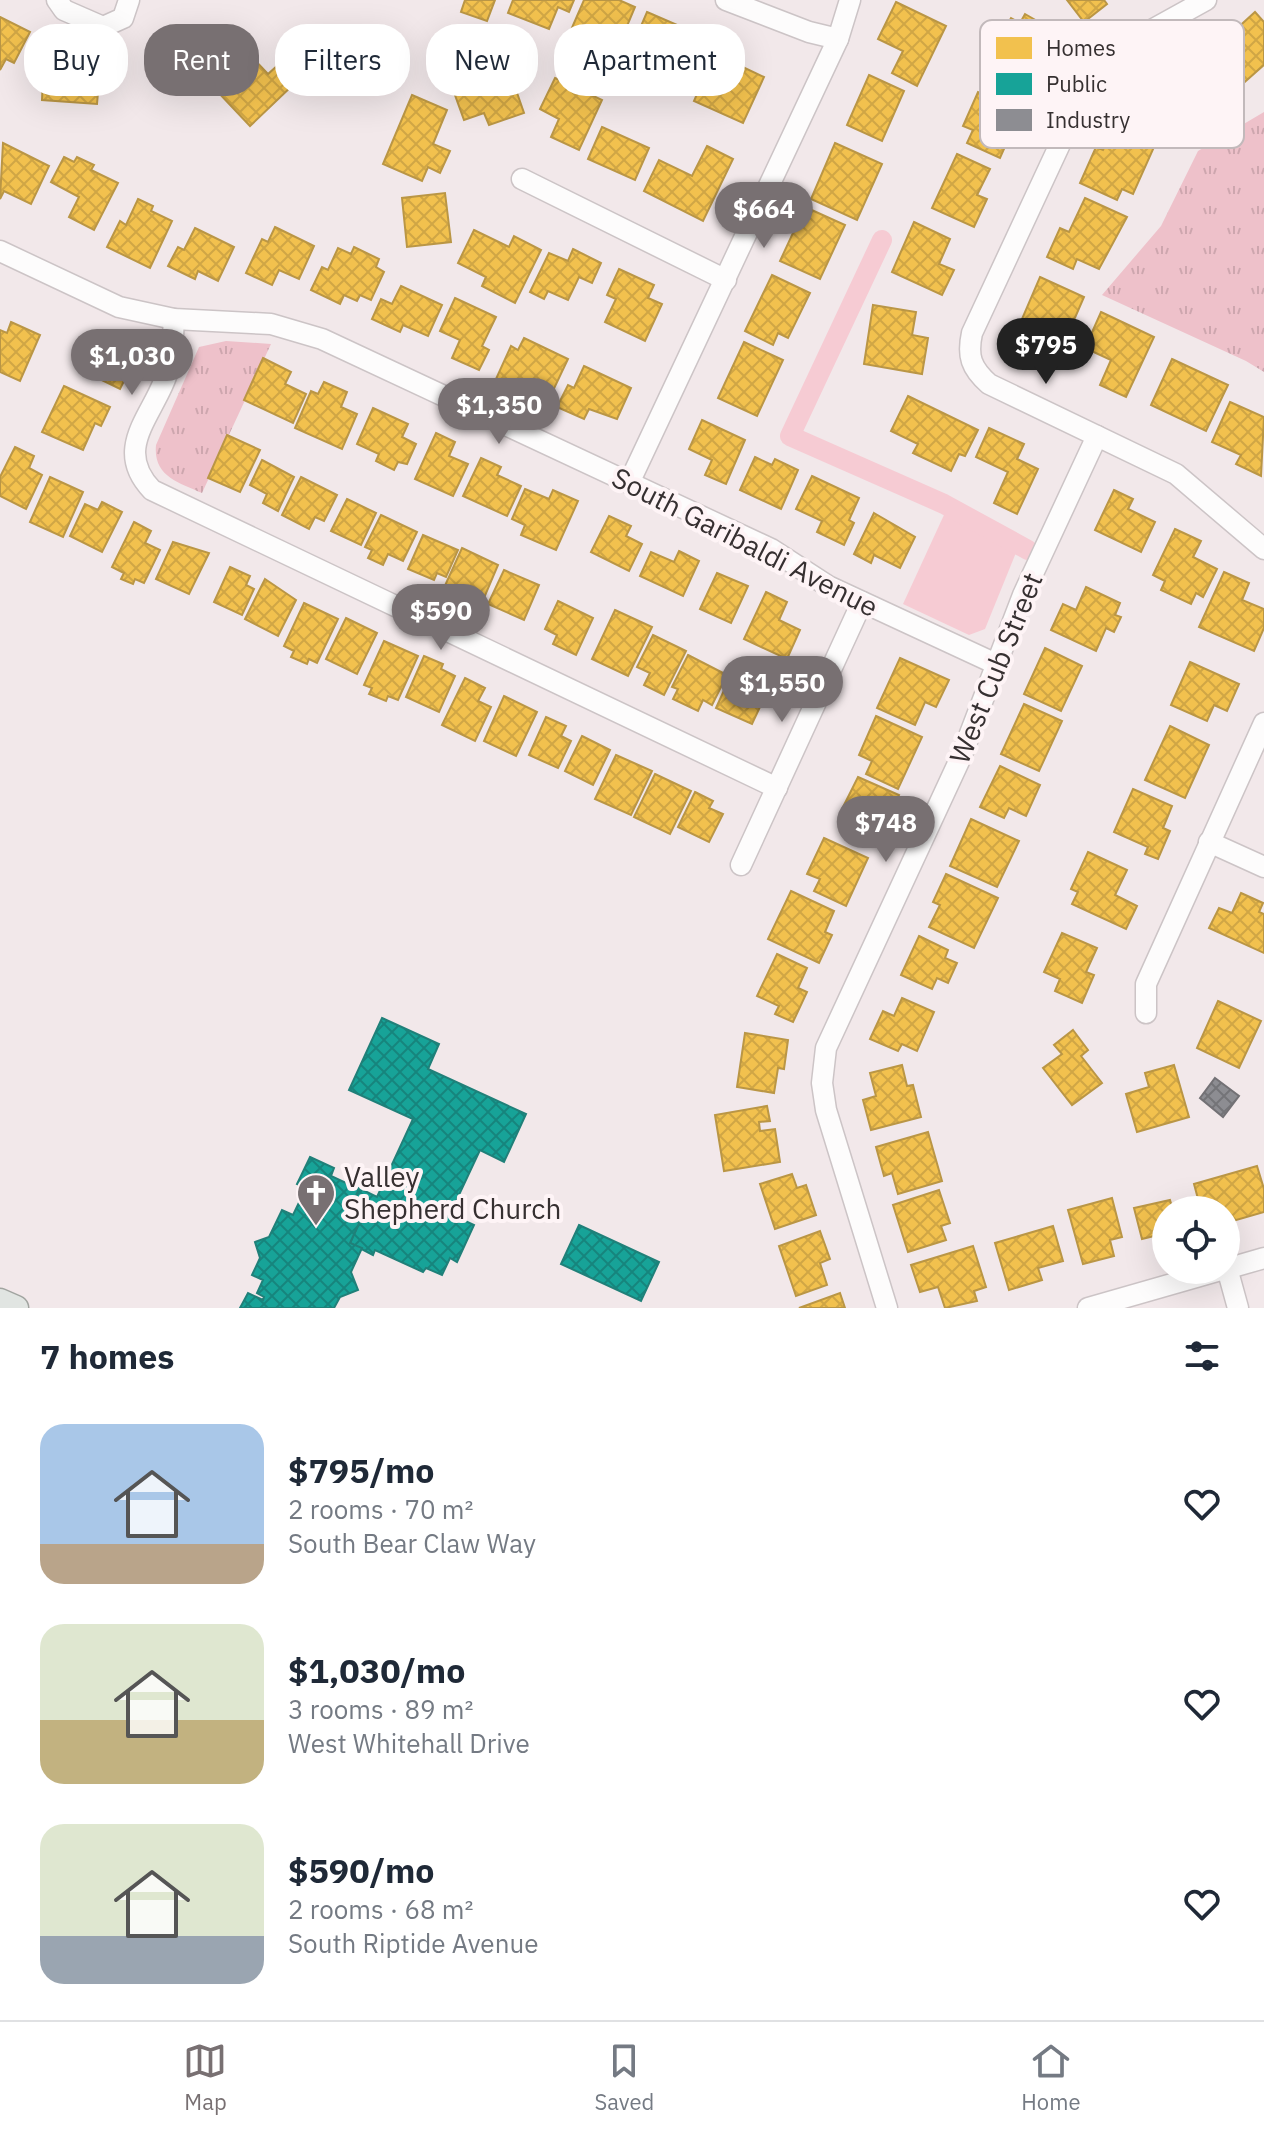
<!DOCTYPE html>
<html lang="en">
<head>
<meta charset="utf-8">
<style>
  :root { --surface:#fff; --page:#f6f6f7; --text:#1f2937; --muted:#747a83; --line:#e0e1e3; --accent:#787072 }
  body { margin:0; font-family:"IBM Plex Sans",sans-serif; background:var(--page); color:var(--text); height:100vh; display:flex; flex-direction:column; font-size:30px; white-space:nowrap }
  * { box-sizing:border-box; margin:0 }
  p { font-size:26px; color:var(--muted) }
  .icon { flex:none; width:44px; height:44px; fill:none; stroke:currentColor; stroke-width:2; stroke-linecap:round; stroke-linejoin:round }
  .map { position:relative; height:1308px; overflow:hidden }
  .panel { display:flex; flex-direction:column; background:var(--surface); flex:1 }
  .panel>* { flex:none }
  .top-card { position:absolute; left:24px; top:24px; width:800px; height:72px; display:flex; gap:16px }
  .fabs { position:absolute; left:1152px; top:1196px; display:grid; gap:16px }
  .fabs a { display:grid; place-items:center; width:88px; height:88px; border-radius:50%; background:var(--surface); box-shadow:0 8px 32px #0002; font-size:40px }
  .price { position:absolute; translate:-50% -68px; padding:0 18px; border-radius:28px; background:var(--accent); color:#fff; font-size:26px; line-height:52px; filter:drop-shadow(0 2px 4px #0008) }
  .price::after { content:''; position:absolute; left:50%; top:48px; width:24px; height:18px; margin-left:-12px; background:inherit; clip-path:polygon(0 0,100% 0,50% 100%) }
  .price.selected { background:#222; color:#fff }
  ul { padding:0; list-style:none }
  li { display:flex; align-items:center; gap:24px; height:200px; padding:0 40px }
  li span { display:grid; place-items:center; flex:none; width:224px; height:160px; border-radius:24px; color:#555 }
  li>.icon { margin-inline-start:auto }
  span .icon { width:96px; height:96px; fill:#fffc; stroke-width:1 }
  li b { font-size:34px }
  h2 { display:flex; justify-content:space-between; align-items:center; height:96px; padding:0 40px; font-size:34px }
  .chip { padding:0 28px; border-radius:32px; background:var(--surface); box-shadow:0 8px 32px #0002; font-size:28px; line-height:72px }
  .chip.selected { background:var(--accent); color:#fff }
  .tabs { display:flex; justify-content:space-around; align-items:center; height:112px; border-top:2px solid var(--line); background:var(--surface); font-size:22px; color:var(--muted) }
  .tabs a { display:grid; justify-items:center; gap:4px }
  .tabs .selected { color:var(--accent) }
  .map>svg:first-child { display:block }
</style>
</head>
<body>
<div class="map">
<svg width="1264" height="1308" viewBox="0 0 1264 1308">
  <defs>
    <pattern id="park-tufts" width="24" height="20" patternUnits="userSpaceOnUse" patternTransform="scale(2)"><rect width="24" height="20" fill="#eec1ca"/><path d="M3 7l-1-3M5 7V3M7 7l1-3M15 17l-1-3M17 17v-4M19 17l1-3" fill="none" stroke="#cda6ae"/></pattern>
    <pattern id="homes-cross-hatch" width="8" height="8" patternUnits="userSpaceOnUse" patternTransform="scale(2)"><rect width="8" height="8" fill="#f2c14e"/><path d="M0 0l8 8M0 8l8-8" fill="none" stroke="#d0a645"/></pattern>
    <pattern id="public-cross-hatch" width="8" height="8" patternUnits="userSpaceOnUse" patternTransform="scale(2)"><rect width="8" height="8" fill="#17a398"/><path d="M0 0l8 8M0 8l8-8" fill="none" stroke="#16857d"/></pattern>
    <pattern id="industry-cross-hatch" width="8" height="8" patternUnits="userSpaceOnUse" patternTransform="scale(2)"><rect width="8" height="8" fill="#8d8d92"/><path d="M0 0l8 8M0 8l8-8" fill="none" stroke="#747478"/></pattern>
  </defs>
  <rect width="100%" height="100%" fill="#f2e8ea"/>
  <g fill="url(#park-tufts)">
    <polygon points="1264,112 1264,372 1246,361 1102,295 1161,226 1198,151"/>
    <path d="M226,341L271,344L202,493C178,482 153,476 156,445L199,347Z"/>
  </g>
  <polygon fill="#f6cbd3" points="949,504 1022,538 985,629 969,635 903,604"/>
  <g fill="url(#homes-cross-hatch)" stroke="#ba9645" stroke-width="2">
    <polygon points="465,0 495,0 487,21 461,12"/>
    <polygon points="513,0 574,0 569,12 558,7 549,29 508,13"/>
    <polygon points="584,0 619,0 635,7 622,38 612,33 607,45 571,30"/>
    <polygon points="1067,0 1104,0 1107,4 1084,22"/>
    <polygon points="896,2 946,26 917,86 892,73 903,51 878,39"/>
    <polygon points="647,12 705,37 690,73 666,63 663,70 645,62 652,47 635,40"/>
    <polygon points="1255,12 1264,22 1264,65 1239,87 1209,54"/>
    <polygon points="1025,14 1067,38 1055,58 1043,52 1026,82 987,60 1011,18 1020,23"/>
    <polygon points="0,17 30,32 14,63 6,59 0,70"/>
    <polygon points="710,36 736,47 730,61 764,77 743,123 694,101 707,71 696,66"/>
    <polygon points="32,50 63,52 62,67 100,69 97,104 42,100 43,77 30,76"/>
    <polygon points="251,56 268,74 277,66 294,84 250,126 216,90"/>
    <polygon points="495,59 506,91 515,87 524,113 489,125 484,113 464,120 451,84 471,77 469,69"/>
    <polygon points="869,75 904,91 882,141 847,125"/>
    <polygon points="555,78 602,100 579,150 551,137 559,119 540,109"/>
    <polygon points="992,84 1026,99 1000,158 967,143 973,130 963,126 978,92 987,96"/>
    <polygon points="412,95 447,110 433,144 450,151 440,173 428,167 422,181 383,164"/>
    <polygon points="602,127 649,148 635,180 588,159"/>
    <polygon points="1113,128 1154,147 1133,194 1122,189 1117,200 1080,183 1096,147 1103,150"/>
    <polygon points="3,143 49,166 31,204 4,191 0,199"/>
    <polygon points="835,143 882,164 857,220 811,199"/>
    <polygon points="707,146 733,159 703,221 644,191 659,160 692,176"/>
    <polygon points="957,154 990,169 977,195 987,199 974,227 932,208"/>
    <polygon points="64,157 74,162 77,157 94,165 91,170 118,183 94,230 69,217 79,197 51,182"/>
    <polygon points="445,193 451,242 407,247 402,198"/>
    <polygon points="1085,198 1127,217 1099,269 1077,259 1073,269 1047,257 1060,228 1069,232"/>
    <polygon points="138,199 153,206 151,211 172,221 150,268 107,247 120,221 126,225"/>
    <polygon points="805,207 845,225 820,279 780,261"/>
    <polygon points="914,222 950,239 939,264 954,270 942,295 892,272"/>
    <polygon points="275,227 314,246 299,279 279,270 272,285 246,273 262,239 268,242"/>
    <polygon points="195,228 234,247 218,281 198,271 195,279 168,266 178,247 184,250"/>
    <polygon points="474,230 509,247 514,236 541,250 515,303 482,286 486,277 458,263"/>
    <polygon points="354,247 379,259 376,267 384,272 371,300 360,295 357,301 344,295 340,304 311,290 322,267 328,270 338,248 351,254"/>
    <polygon points="573,249 601,263 592,283 579,277 568,300 548,291 544,299 530,292 549,253 568,261"/>
    <polygon points="619,269 654,285 648,298 662,304 645,341 605,322 616,299 607,295"/>
    <polygon points="772,275 810,293 788,338 778,333 773,345 745,331"/>
    <polygon points="1040,277 1084,297 1061,350 1046,343 1041,352 1013,340"/>
    <polygon points="401,286 442,305 428,336 403,325 400,332 372,319 381,299 392,304"/>
    <polygon points="455,298 496,317 482,346 489,350 479,370 452,358 460,340 440,331"/>
    <polygon points="873,305 916,312 912,335 928,338 922,374 864,364"/>
    <polygon points="1101,312 1154,337 1126,397 1100,385 1111,360 1085,348"/>
    <polygon points="11,322 40,335 20,381 0,372 0,330 7,333"/>
    <polygon points="96,335 128,350 120,367 129,371 120,389 79,369"/>
    <polygon points="524,338 568,359 550,397 528,387 526,393 496,379 511,346 518,350"/>
    <polygon points="744,342 783,360 757,416 718,398"/>
    <polygon points="263,358 291,372 285,384 306,394 293,423 244,400"/>
    <polygon points="1172,359 1228,385 1206,431 1151,405"/>
    <polygon points="584,366 631,388 617,419 589,409 584,419 557,407 568,385 574,388"/>
    <polygon points="324,382 347,392 341,407 357,414 342,449 295,428 311,391 318,394"/>
    <polygon points="64,386 110,407 101,426 95,423 83,450 42,432"/>
    <polygon points="908,396 978,430 965,456 959,454 951,471 913,453 918,444 891,431"/>
    <polygon points="1230,402 1264,417 1261,476 1236,464 1241,455 1212,442"/>
    <polygon points="373,408 408,424 402,437 416,444 407,464 398,462 394,470 376,461 379,454 357,444"/>
    <polygon points="702,420 745,440 726,484 705,475 712,460 689,449"/>
    <polygon points="989,428 1024,444 1017,459 1038,469 1017,514 994,503 1008,472 976,457"/>
    <polygon points="436,433 455,442 449,456 468,464 453,496 415,479"/>
    <polygon points="227,435 260,450 240,492 208,478"/>
    <polygon points="15,447 34,456 29,468 42,475 26,509 0,496 0,477"/>
    <polygon points="755,457 772,465 775,459 798,470 781,509 740,490"/>
    <polygon points="481,458 501,467 497,475 521,486 507,516 463,496"/>
    <polygon points="262,460 294,477 278,511 263,503 267,494 250,485"/>
    <polygon points="812,476 859,498 849,520 854,523 844,545 817,532 822,521 796,509"/>
    <polygon points="50,477 83,492 63,537 30,522"/>
    <polygon points="301,477 337,495 324,521 315,517 309,529 282,515"/>
    <polygon points="525,489 549,499 553,490 578,501 556,550 521,535 525,525 512,519"/>
    <polygon points="1114,490 1133,499 1128,509 1155,522 1141,552 1095,530"/>
    <polygon points="347,499 376,513 361,545 331,531"/>
    <polygon points="102,502 122,512 102,552 70,536 85,504 98,510"/>
    <polygon points="874,513 915,537 900,568 874,555 871,563 854,554"/>
    <polygon points="381,515 417,532 403,561 388,554 383,565 368,558 372,550 365,547"/>
    <polygon points="609,516 631,526 626,536 642,544 629,571 591,552"/>
    <polygon points="134,522 151,531 145,543 160,550 144,583 135,579 133,584 121,579 124,573 112,567"/>
    <polygon points="1175,529 1201,541 1193,557 1217,569 1203,597 1196,593 1191,604 1161,590 1165,581 1153,575"/>
    <polygon points="423,535 458,550 446,577 437,573 434,580 408,569"/>
    <polygon points="173,542 209,553 189,594 156,579"/>
    <polygon points="462,548 498,565 484,598 469,591 465,599 443,590"/>
    <polygon points="679,551 699,561 683,596 640,576 651,552 674,562"/>
    <polygon points="230,567 250,576 246,585 254,589 242,615 214,602"/>
    <polygon points="504,570 539,585 524,620 488,604"/>
    <polygon points="1224,572 1249,583 1242,600 1264,609 1264,628 1254,651 1199,627"/>
    <polygon points="717,573 748,586 731,623 700,609"/>
    <polygon points="265,579 296,600 278,636 245,619"/>
    <polygon points="1086,587 1120,603 1115,615 1121,617 1114,632 1106,628 1096,651 1051,630 1063,604 1076,610"/>
    <polygon points="766,592 787,602 779,620 800,630 787,659 744,639"/>
    <polygon points="558,601 593,618 576,655 553,644 557,635 545,629"/>
    <polygon points="304,603 338,619 317,663 309,659 307,664 291,657 294,651 284,646"/>
    <polygon points="615,610 652,627 628,676 592,659"/>
    <polygon points="346,618 377,633 357,674 326,659"/>
    <polygon points="653,635 686,651 664,695 644,685 650,673 637,667"/>
    <polygon points="384,641 418,656 398,700 388,696 386,701 369,694 372,688 364,685"/>
    <polygon points="1045,648 1082,666 1061,711 1024,694"/>
    <polygon points="688,655 727,675 712,705 703,700 698,711 673,699 678,689 672,687"/>
    <polygon points="424,656 443,664 441,669 455,676 439,712 406,697"/>
    <polygon points="900,658 949,680 936,707 925,702 915,725 877,708"/>
    <polygon points="1190,662 1239,684 1227,711 1214,705 1207,721 1171,705"/>
    <polygon points="730,677 766,694 752,724 716,708"/>
    <polygon points="465,678 485,688 478,701 491,707 475,741 442,725"/>
    <polygon points="504,696 537,712 516,756 484,741"/>
    <polygon points="1024,704 1062,721 1039,771 1001,754"/>
    <polygon points="876,716 922,737 898,789 866,774 872,761 859,755"/>
    <polygon points="546,717 566,726 561,736 571,741 558,768 529,755"/>
    <polygon points="1170,726 1209,745 1185,798 1145,780"/>
    <polygon points="582,736 610,750 593,785 565,771"/>
    <polygon points="616,755 652,771 631,815 595,799"/>
    <polygon points="1000,766 1040,785 1026,816 1009,808 1004,818 980,807"/>
    <polygon points="655,774 691,791 670,834 634,817"/>
    <polygon points="858,777 899,795 875,846 845,832 854,812 843,807"/>
    <polygon points="1133,789 1172,806 1163,828 1170,831 1158,859 1145,854 1148,847 1114,832"/>
    <polygon points="695,792 713,801 709,808 723,814 709,842 678,827"/>
    <polygon points="971,819 1019,841 997,887 950,866"/>
    <polygon points="824,838 868,858 846,906 814,891 820,879 807,874"/>
    <polygon points="1088,852 1127,870 1115,895 1137,906 1126,929 1072,904 1078,892 1071,889"/>
    <polygon points="946,874 998,898 974,948 929,927 940,905 933,902"/>
    <polygon points="791,891 834,911 825,932 832,935 819,963 768,939"/>
    <polygon points="1241,893 1263,903 1259,912 1264,914 1264,953 1209,928 1219,908 1232,913"/>
    <polygon points="1062,933 1097,948 1086,972 1094,975 1082,1003 1055,991 1060,979 1044,972"/>
    <polygon points="919,936 948,950 945,958 957,963 948,983 937,978 932,989 901,975"/>
    <polygon points="777,954 807,968 798,988 807,992 793,1022 775,1014 779,1006 757,996"/>
    <polygon points="902,998 934,1012 917,1051 902,1044 898,1051 870,1039 883,1011 894,1016"/>
    <polygon points="1218,1001 1261,1021 1239,1068 1197,1048"/>
    <polygon points="1073,1030 1088,1050 1081,1056 1102,1083 1072,1105 1043,1068 1062,1054 1054,1045"/>
    <polygon points="745,1033 788,1040 784,1069 778,1068 774,1093 737,1087"/>
    <polygon points="902,1065 907,1086 913,1085 921,1117 871,1130 863,1100 876,1096 870,1073"/>
    <polygon points="1174,1065 1189,1117 1137,1132 1126,1094 1149,1087 1145,1073"/>
    <polygon points="767,1106 770,1121 759,1122 760,1131 775,1129 780,1162 724,1171 715,1115"/>
    <polygon points="928,1132 942,1181 898,1194 892,1173 884,1176 876,1147"/>
    <polygon points="1257,1166 1264,1189 1264,1212 1226,1223 1226,1210 1201,1210 1194,1184"/>
    <polygon points="792,1174 797,1188 806,1185 816,1215 775,1229 760,1184"/>
    <polygon points="939,1190 950,1223 941,1226 946,1240 908,1252 893,1205"/>
    <polygon points="1112,1198 1122,1237 1110,1240 1114,1256 1083,1264 1068,1210"/>
    <polygon points="1170,1200 1173,1210 1166,1210 1166,1242 1160,1243 1158,1235 1142,1239 1134,1208"/>
    <polygon points="1053,1226 1063,1261 1038,1268 1042,1280 1009,1290 995,1243"/>
    <polygon points="820,1231 830,1259 820,1263 827,1285 796,1296 779,1246"/>
    <polygon points="973,1246 986,1287 974,1291 977,1301 945,1308 938,1287 920,1292 911,1265"/>
    <polygon points="840,1293 845,1308 799,1308"/>
  </g>
  <g fill="url(#public-cross-hatch)" stroke="#208079" stroke-width="2">
    <polygon points="382,1018 439,1044 428,1069 526,1114 504,1162 480,1150 450,1214 474,1225 457,1262 450,1258 442,1275 426,1268 423,1272 375,1250 373,1255 350,1243 362,1217 349,1211 359,1188 377,1197 413,1119 349,1090"/>
    <polygon points="310,1157 334,1168 331,1176 359,1189 349,1211 362,1217 350,1243 362,1248 351,1272 358,1290 340,1297 334,1308 240,1308 248,1293 263,1300 264,1297 257,1293 263,1280 252,1275 260,1258 255,1242 269,1237 282,1210 293,1215 306,1188 297,1184"/>
    <polygon points="579,1225 659,1262 641,1301 561,1264"/>
  </g>
  <polygon fill="url(#industry-cross-hatch)" stroke="#737175" stroke-width="2" points="1215,1078 1239,1096 1223,1117 1200,1098"/>
  <g fill="none" stroke-linecap="round" stroke-linejoin="round">
    <polyline stroke="#f6cbd3" stroke-width="20" points="882,240 790,436 944,504 1028,550"/>
    <g stroke="#ccc4c6" stroke-width="23">
      <g id="minor">
        <polyline points="57,0 64,10 103,27 123,18 129,0"/>
        <polyline points="726,0 809,32 838,39"/>
        <path d="M1206,0L1121,47L1088,84L972,333C967,356 971,368 989,384L1176,474L1264,549"/>
        <polyline points="522,179 726,280"/>
        <polyline points="0,251 119,307 174,319 271,324 322,339 771,549 828,586 996,664"/>
        <path d="M174,319C173,333 173,349 170,363C160,411 109,445 152,490L777,788"/>
        <polyline points="629,483 838,39 850,0"/>
        <polyline points="1209,842 1264,867"/>
        <polyline points="741,865 862,602"/>
        <polyline points="1146,1013 1146,984 1264,723"/>
        <polyline points="1227,1268 1238,1308"/>
        <polyline points="1226,1269 1264,1258"/>
        <polyline points="887,1308 826,1110 822,1083 826,1048 961,757 1023,595 1097,436"/>
        <polyline points="1088,1308 1221,1270"/>
      </g>
    </g>
    <g stroke="#a1a4a0" stroke-width="27">
      <polyline id="major" points="0,1301 16,1308"/>
    </g>
    <use href="#minor" stroke="#fdfcfc" stroke-width="20"/>
    <use href="#major" stroke="#e1e5e2" stroke-width="24"/>
  </g>
  <defs>
    <g id="church-pin" transform="scale(2)"><path d="M0 17L-7.5 6A9.5 9.5 0 1 1 7.5 6Z" fill="#787072" stroke="#fef4f6"/><path d="M-1.2-6h2.4v3.5h3.3v2.4h-3.3V6h-2.4V-.1h-3.3v-2.4h3.3Z" fill="#fff"/></g>
  </defs>
  <g fill-rule="evenodd">
    <use href="#church-pin" x="316" y="1193"/>
  </g>
  <g text-anchor="middle" stroke-width="8" stroke-linejoin="round" paint-order="stroke">
    <g font-size="28" fill="#363031" stroke="#fef4f6">
      <text transform="translate(745 542) rotate(27)" y="10">South Garibaldi Avenue</text>
      <text transform="translate(996 668) rotate(-68)" y="10">West Cub Street</text>
    </g>
    <g font-size="28" fill="#363031" stroke="#fef4f6" text-anchor="start">
      <text x="344" y="1187">Valley<tspan x="344" dy="32">Shepherd Church</tspan></text>
    </g>
  </g>
  <rect x="980" y="20" width="264" height="128" rx="12" fill="#fef4f6" stroke="#c2b9bb" stroke-width="2"/>
  <rect x="996" y="37" width="36" height="22" fill="#f2c14e"/>
  <rect x="996" y="73" width="36" height="22" fill="#17a398"/>
  <rect x="996" y="109" width="36" height="22" fill="#8d8d92"/>
  <g font-size="22" fill="#363031">
    <text x="1046" y="56">Homes</text>
    <text x="1046" y="92">Public</text>
    <text x="1046" y="128">Industry</text>
  </g>
</svg>
<div class="fabs">
<a><svg class="icon" aria-label="locate" viewBox="0 0 24 24"><circle cx="12" cy="12" r="6"/><path d="M12 2v4M12 18v4M2 12h4M18 12h4"/></svg></a>
</div>
<b class="price" style="left:764px;top:250px">$664</b>
<b class="price selected" style="left:1046px;top:386px">$795</b>
<b class="price" style="left:132px;top:397px">$1,030</b>
<b class="price" style="left:499px;top:446px">$1,350</b>
<b class="price" style="left:441px;top:652px">$590</b>
<b class="price" style="left:782px;top:724px">$1,550</b>
<b class="price" style="left:886px;top:864px">$748</b>
<div class="top-card">
<a class="chip">Buy</a>
<a class="chip selected">Rent</a>
<a class="chip">Filters</a>
<a class="chip">New</a>
<a class="chip">Apartment</a>
</div>
</div>
<section class="panel">
<h2>7 homes<svg class="icon" aria-label="filters" viewBox="0 0 24 24"><path d="M4 7h16M4 17h16"/><circle cx="9" cy="7" r="2"/><circle cx="15" cy="17" r="2"/></svg></h2>
<ul>
<li><span style="background:linear-gradient(#a9c7e8 75%,#b9a48a 0)"><svg class="icon" aria-label="home" viewBox="0 0 24 24"><path d="M3 11l9-7 9 7M6 9v11h12V9"/></svg></span><div><b>$795/mo</b><p>2 rooms · 70 m²</p><p>South Bear Claw Way</p></div><svg class="icon" aria-label="heart" viewBox="0 0 24 24"><path d="M12 20l-8-8c-3-5 5-10 8-4 3-6 11-1 8 4z"/></svg></li>
<li><span style="background:linear-gradient(#dfe7d0 60%,#c2b280 0)"><svg class="icon" aria-label="home" viewBox="0 0 24 24"><path d="M3 11l9-7 9 7M6 9v11h12V9"/></svg></span><div><b>$1,030/mo</b><p>3 rooms · 89 m²</p><p>West Whitehall Drive</p></div><svg class="icon" aria-label="heart" viewBox="0 0 24 24"><path d="M12 20l-8-8c-3-5 5-10 8-4 3-6 11-1 8 4z"/></svg></li>
<li><span style="background:linear-gradient(#dfe7d0 70%,#9aa5b1 0)"><svg class="icon" aria-label="home" viewBox="0 0 24 24"><path d="M3 11l9-7 9 7M6 9v11h12V9"/></svg></span><div><b>$590/mo</b><p>2 rooms · 68 m²</p><p>South Riptide Avenue</p></div><svg class="icon" aria-label="heart" viewBox="0 0 24 24"><path d="M12 20l-8-8c-3-5 5-10 8-4 3-6 11-1 8 4z"/></svg></li>
</ul>
</section>
<nav class="tabs">
<a class="selected"><svg class="icon" aria-label="map" viewBox="0 0 24 24"><path d="M3 6l6-2 6 2 6-2v14l-6 2-6-2-6 2zM9 4v14M15 6v14"/></svg>Map</a>
<a><svg class="icon" aria-label="saved" viewBox="0 0 24 24"><path d="M7 4h10v16l-5-4-5 4z"/></svg>Saved</a>
<a><svg class="icon" aria-label="home" viewBox="0 0 24 24"><path d="M3 11l9-7 9 7M6 9v11h12V9"/></svg>Home</a>
</nav>
</body>
</html>
